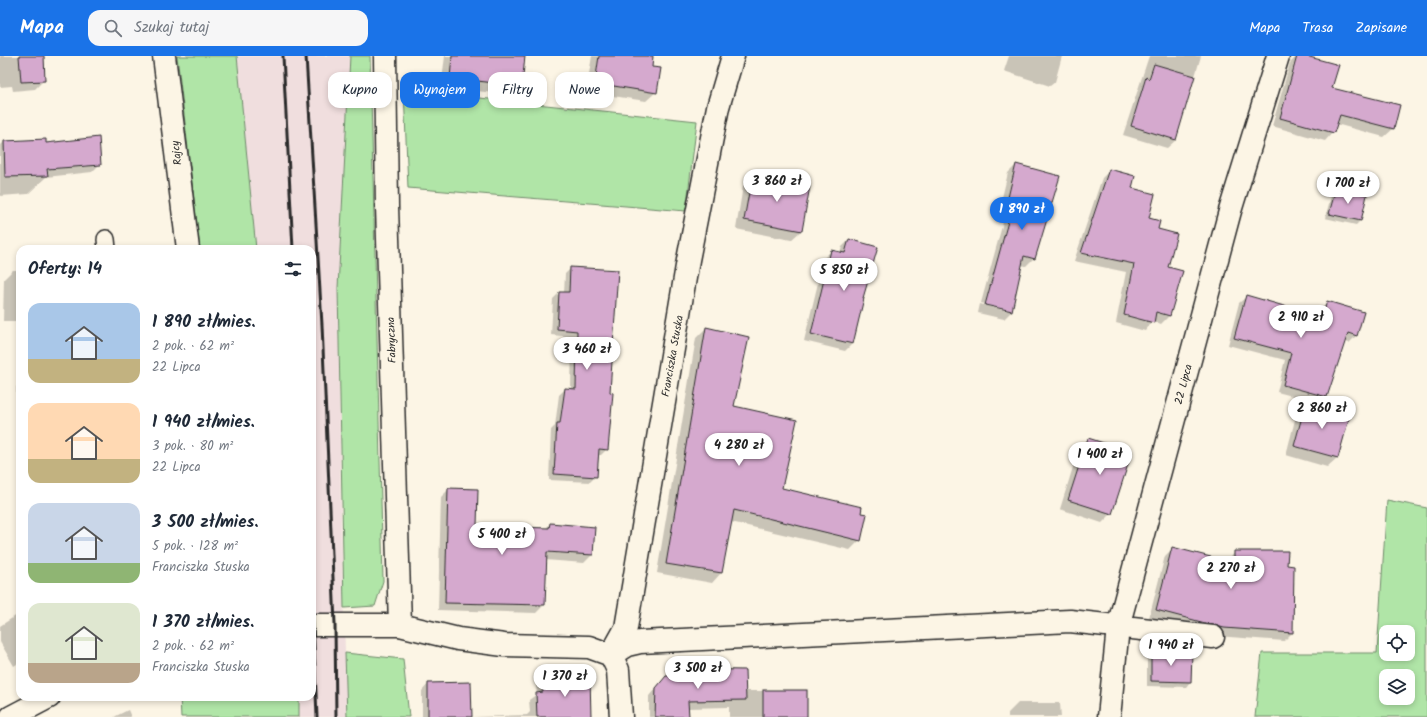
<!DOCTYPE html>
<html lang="pl">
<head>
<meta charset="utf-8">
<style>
  :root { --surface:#fff; --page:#f6f6f7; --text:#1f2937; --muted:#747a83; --accent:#1a73e8 }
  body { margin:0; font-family:Kalam,sans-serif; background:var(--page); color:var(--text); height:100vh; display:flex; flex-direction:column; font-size:15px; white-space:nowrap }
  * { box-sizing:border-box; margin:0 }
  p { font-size:13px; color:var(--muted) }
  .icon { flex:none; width:22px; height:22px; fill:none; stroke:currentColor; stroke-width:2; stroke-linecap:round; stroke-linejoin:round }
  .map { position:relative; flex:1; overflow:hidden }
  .sheet { position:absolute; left:16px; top:189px; width:300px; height:456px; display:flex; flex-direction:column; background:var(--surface); border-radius:12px; box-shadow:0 2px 6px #0003 }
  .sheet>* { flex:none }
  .top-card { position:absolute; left:328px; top:16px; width:380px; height:36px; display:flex; gap:8px }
  .tools { position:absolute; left:1379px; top:569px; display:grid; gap:8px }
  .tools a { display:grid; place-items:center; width:36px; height:36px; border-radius:8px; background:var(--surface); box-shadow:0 2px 6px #0003; font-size:20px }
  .price { position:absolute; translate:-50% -34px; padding:0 9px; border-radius:14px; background:#fff; color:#222; font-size:13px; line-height:26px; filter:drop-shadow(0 1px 2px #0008) }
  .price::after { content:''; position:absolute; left:50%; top:24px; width:12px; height:9px; margin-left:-6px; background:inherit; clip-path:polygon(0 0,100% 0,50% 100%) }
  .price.on { background:var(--accent); color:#fff }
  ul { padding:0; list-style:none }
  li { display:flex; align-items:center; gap:12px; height:100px; padding:0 12px }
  li span { display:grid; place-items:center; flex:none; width:112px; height:80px; border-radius:12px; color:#555 }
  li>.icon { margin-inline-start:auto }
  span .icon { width:48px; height:48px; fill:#fffc; stroke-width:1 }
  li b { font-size:17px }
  h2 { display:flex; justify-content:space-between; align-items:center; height:48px; padding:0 12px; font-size:17px }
  .pill { padding:0 14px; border-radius:12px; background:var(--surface); box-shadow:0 2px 6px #0003; font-size:14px; line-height:36px }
  .pill.on { background:var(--accent); color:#fff }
  header { display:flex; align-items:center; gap:24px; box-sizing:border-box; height:56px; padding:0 20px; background:var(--accent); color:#fff }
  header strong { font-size:19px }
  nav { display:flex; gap:22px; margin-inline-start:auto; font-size:14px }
  .search { width:280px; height:36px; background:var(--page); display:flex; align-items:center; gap:10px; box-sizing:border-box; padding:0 14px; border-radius:12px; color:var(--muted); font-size:15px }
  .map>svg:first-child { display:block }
</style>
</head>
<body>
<header>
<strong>Mapa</strong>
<div class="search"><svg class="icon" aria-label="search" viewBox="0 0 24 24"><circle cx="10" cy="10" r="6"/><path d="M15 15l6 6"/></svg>Szukaj tutaj</div>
<nav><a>Mapa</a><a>Trasa</a><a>Zapisane</a></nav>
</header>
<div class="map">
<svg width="1427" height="661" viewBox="0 0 1427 661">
  <rect width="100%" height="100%" fill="#fcf5e5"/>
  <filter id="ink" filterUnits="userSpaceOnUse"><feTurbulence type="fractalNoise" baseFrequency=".025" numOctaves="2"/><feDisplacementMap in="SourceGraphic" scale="8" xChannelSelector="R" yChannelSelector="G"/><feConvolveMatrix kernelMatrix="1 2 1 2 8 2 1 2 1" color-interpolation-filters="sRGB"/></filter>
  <g filter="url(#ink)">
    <polygon fill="#f0dede" points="237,0 350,0 338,232 341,465 347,661 299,661 299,641 312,641 312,193 256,193"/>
    <g fill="#b0e5a7" stroke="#6e8869" fill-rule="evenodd">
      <polygon points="177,0 237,0 256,193 200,193"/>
      <polygon points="350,0 370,0 383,525 375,550 344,552 338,232"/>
      <polygon points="404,34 697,65 686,155 408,132"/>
      <path d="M1387,444L1427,452V661H1255L1262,597H1377ZM1386,576H1408V598H1386ZM1386,620H1408V642H1386Z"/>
      <polygon points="345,597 403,603 409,661 347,661"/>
      <polygon points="180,641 299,641 299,661 181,661"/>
    </g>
    <g fill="#0003">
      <polygon points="0,0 43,0 44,24 35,33 13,35 12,30 0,31"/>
      <polygon points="445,0 524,0 521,30 512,39 441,31"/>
      <polygon points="592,0 652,0 651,12 656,36 646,45 586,36"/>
      <polygon points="1009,0 1062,0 1055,26 1050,30 1004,15"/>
      <polygon points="1149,0 1201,0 1176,84 1167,92 1123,79"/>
      <polygon points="1297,0 1302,0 1331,32 1393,73 1384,81 1336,68 1333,76 1325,85 1272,70 1290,7"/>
      <polygon points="4,86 100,108 92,116 46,121 28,138 0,140 0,90"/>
      <polygon points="1016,109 1034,202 1026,210 1021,209 1012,255 1004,263 978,257 980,248 1007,255 1007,253 981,247 1005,159 998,158 1008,117"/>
      <polygon points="1110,114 1131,132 1147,162 1157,174 1166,212 1169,260 1161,268 1153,265 1145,275 1116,267 1126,216 1074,205 1102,122"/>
      <polygon points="752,121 801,175 791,184 736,173 743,130"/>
      <polygon points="1336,133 1360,165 1356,169 1325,162 1332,137"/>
      <polygon points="849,184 861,242 863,243 852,288 845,295 804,285 824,202 831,195 840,197 842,191"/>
      <polygon points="571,212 609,337 607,393 601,399 598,399 596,420 590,426 549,424 551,374 555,370 559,339 565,333 571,334 572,281 551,279 553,243 559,237 564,237 565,218"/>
      <polygon points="13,214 20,214 20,265 3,265 4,223"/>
      <polygon points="1246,241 1319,259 1321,253 1328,246 1363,257 1356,280 1349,287 1344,285 1326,341 1319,347 1277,336 1285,304 1228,289 1239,247"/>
      <polygon points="706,272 733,351 781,432 860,484 850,494 731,466 721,517 712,527 657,517 696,282"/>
      <polygon points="20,327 20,374 17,374 16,331"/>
      <polygon points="1307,347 1337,402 1327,411 1286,399 1297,356"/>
      <polygon points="1088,383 1131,396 1111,458 1102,467 1060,453 1079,392"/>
      <polygon points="449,433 476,471 545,473 550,468 592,499 584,507 545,504 544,549 536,557 438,554 441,441"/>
      <polygon points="1173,492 1227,506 1235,496 1293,511 1292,577 1284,585 1216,580 1149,562 1165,500"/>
      <polygon points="20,557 20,606 14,610 0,586 0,570"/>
      <polygon points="1152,597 1191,598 1190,626 1186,631 1147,630 1147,602"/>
      <polygon points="679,614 744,635 806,635 806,661 729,661 729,651 688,652 688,661 649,661 649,640 659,628 672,621"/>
      <polygon points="543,624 590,661 422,661 422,635 428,628 471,661 527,659 530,656 529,644 537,638 536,630"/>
      <polygon points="1018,647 1060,647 1061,661 1008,661 1008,657"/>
      <polygon points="128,654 131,661 114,661"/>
    </g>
    <g fill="#d5a9ce" stroke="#2b2b2b">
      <polygon points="19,0 44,0 45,25 21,26"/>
      <polygon points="452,0 525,0 522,30 450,22"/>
      <polygon points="599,0 653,0 652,11 661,12 657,37 595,27"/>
      <polygon points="1297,0 1306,0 1339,9 1332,32 1400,49 1394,73 1340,59 1334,77 1280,62"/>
      <polygon points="1154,8 1195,20 1176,84 1131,70 1146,21 1149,23"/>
      <polygon points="99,81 101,109 47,113 48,120 5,121 4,85 46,83 46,87"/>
      <polygon points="1016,108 1060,120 1035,203 1024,200 1012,255 985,249 1012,151 1006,150"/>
      <polygon points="1109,113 1135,120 1132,132 1155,138 1149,162 1160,165 1158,173 1177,178 1168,211 1183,215 1170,260 1156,256 1154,267 1124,259 1134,208 1081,197"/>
      <polygon points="752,120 810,130 802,175 744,164"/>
      <polygon points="1336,132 1367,139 1361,165 1329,158"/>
      <polygon points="849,183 878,191 863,242 864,242 853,288 811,278 831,194 845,197"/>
      <polygon points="570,211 618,214 610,336 613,337 608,394 599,393 597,421 554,418 557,367 560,367 565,332 576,333 577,275 557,273 559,236 569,236"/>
      <polygon points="1246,239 1298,254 1323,259 1327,245 1364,256 1357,280 1348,277 1327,341 1283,329 1291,297 1234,282"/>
      <polygon points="706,271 749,281 734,350 797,364 782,432 862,451 861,457 867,458 861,485 734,454 722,517 666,508"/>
      <polygon points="1306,346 1350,359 1338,402 1294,390"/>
      <polygon points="1088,382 1132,396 1112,458 1068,444"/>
      <polygon points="448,432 478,433 477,470 549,472 550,467 595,471 593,499 547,496 545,549 445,547"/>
      <polygon points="1172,491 1234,507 1234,495 1288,495 1287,509 1294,510 1293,577 1224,572 1156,554"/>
      <polygon points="1151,596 1192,597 1191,626 1151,625"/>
      <polygon points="678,613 745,614 746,644 688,645 689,661 655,661 656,632 666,620 677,619"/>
      <polygon points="590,621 591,661 537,661 536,637 543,636 542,623"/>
      <polygon points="471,626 472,661 428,661 428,627"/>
      <rect x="763" y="634" width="44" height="27"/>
    </g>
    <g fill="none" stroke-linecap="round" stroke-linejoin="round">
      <g stroke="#2b2b2b" stroke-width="20">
        <polyline id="lane" points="106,183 107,193"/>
      </g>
      <g stroke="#2b2b2b" stroke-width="25">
        <g id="street">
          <polyline points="164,0 188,193"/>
          <polyline points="385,0 387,150 400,569"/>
          <polyline points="611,599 626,572 688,204 718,51 733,0"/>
          <polyline points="611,599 627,589 640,586 1070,565 1213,581"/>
          <polyline points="1109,661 1118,571 1230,155 1278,0"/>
        </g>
      </g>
      <g stroke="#2b2b2b" stroke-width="25">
        <g id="secondary">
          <polyline points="312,569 400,569 458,583 504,589 589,591 611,599 618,614 621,661"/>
          <polyline points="11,661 49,641"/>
        </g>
      </g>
      <use href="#lane" stroke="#fcf5e5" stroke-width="17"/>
      <use href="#street" stroke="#fcf5e5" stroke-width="22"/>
      <use href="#secondary" stroke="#fcf5e5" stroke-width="22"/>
      <g stroke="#2b2b2b" stroke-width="3">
        <polyline points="283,0 293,193"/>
        <polyline points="306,0 322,269 335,568 336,661"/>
        <polyline points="312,543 317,661"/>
      </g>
    </g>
  </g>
  <g text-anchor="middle" stroke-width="3" stroke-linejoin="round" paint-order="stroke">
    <g font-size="11" fill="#2b2b2b" stroke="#fcf5e5">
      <text transform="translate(176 97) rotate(-97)" y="4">Rajcy</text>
      <text transform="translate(391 284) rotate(-92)" y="4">Fabryczna</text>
      <text transform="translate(672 300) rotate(-80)" y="4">Franciszka Stuska</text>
      <text transform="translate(1183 328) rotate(-75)" y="4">22 Lipca</text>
    </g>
  </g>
</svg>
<div class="tools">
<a><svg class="icon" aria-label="locate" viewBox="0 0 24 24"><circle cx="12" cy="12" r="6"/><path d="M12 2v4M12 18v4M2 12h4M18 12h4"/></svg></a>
<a><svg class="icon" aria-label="layers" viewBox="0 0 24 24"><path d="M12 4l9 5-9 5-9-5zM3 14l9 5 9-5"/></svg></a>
</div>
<b class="price" style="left:777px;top:147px">3 860 zł</b>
<b class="price" style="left:1348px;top:149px">1 700 zł</b>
<b class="price on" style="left:1022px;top:175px">1 890 zł</b>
<b class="price" style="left:844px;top:236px">5 850 zł</b>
<b class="price" style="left:1301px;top:283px">2 910 zł</b>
<b class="price" style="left:587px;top:315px">3 460 zł</b>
<b class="price" style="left:1322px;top:374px">2 860 zł</b>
<b class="price" style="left:739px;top:411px">4 280 zł</b>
<b class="price" style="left:1100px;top:420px">1 400 zł</b>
<b class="price" style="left:502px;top:500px">5 400 zł</b>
<b class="price" style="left:1231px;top:534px">2 270 zł</b>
<b class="price" style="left:1171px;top:611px">1 940 zł</b>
<b class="price" style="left:698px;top:634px">3 500 zł</b>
<b class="price" style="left:565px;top:642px">1 370 zł</b>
<div class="top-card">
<a class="pill">Kupno</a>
<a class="pill on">Wynajem</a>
<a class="pill">Filtry</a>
<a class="pill">Nowe</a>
</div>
<section class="sheet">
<h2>Oferty: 14<svg class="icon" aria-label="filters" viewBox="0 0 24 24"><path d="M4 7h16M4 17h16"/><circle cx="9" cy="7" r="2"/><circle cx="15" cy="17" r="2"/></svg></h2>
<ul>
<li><span style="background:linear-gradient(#a9c7e8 70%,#c2b280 0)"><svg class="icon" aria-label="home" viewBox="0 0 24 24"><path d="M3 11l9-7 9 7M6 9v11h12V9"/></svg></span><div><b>1 890 zł/mies.</b><p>2 pok. · 62 m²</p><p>22 Lipca</p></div></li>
<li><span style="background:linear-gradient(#ffd9b3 70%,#c2b280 0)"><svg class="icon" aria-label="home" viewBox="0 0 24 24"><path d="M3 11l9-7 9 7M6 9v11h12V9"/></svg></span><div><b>1 940 zł/mies.</b><p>3 pok. · 80 m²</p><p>22 Lipca</p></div></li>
<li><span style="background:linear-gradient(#c9d6e8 75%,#8fb573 0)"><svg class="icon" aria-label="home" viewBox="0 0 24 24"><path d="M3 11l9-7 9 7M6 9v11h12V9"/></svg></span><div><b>3 500 zł/mies.</b><p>5 pok. · 128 m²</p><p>Franciszka Stuska</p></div></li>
<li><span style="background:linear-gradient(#dfe7d0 75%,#b9a48a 0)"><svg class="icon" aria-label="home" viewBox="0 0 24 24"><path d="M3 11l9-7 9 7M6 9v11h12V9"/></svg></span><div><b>1 370 zł/mies.</b><p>2 pok. · 62 m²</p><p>Franciszka Stuska</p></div></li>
</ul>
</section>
</div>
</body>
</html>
